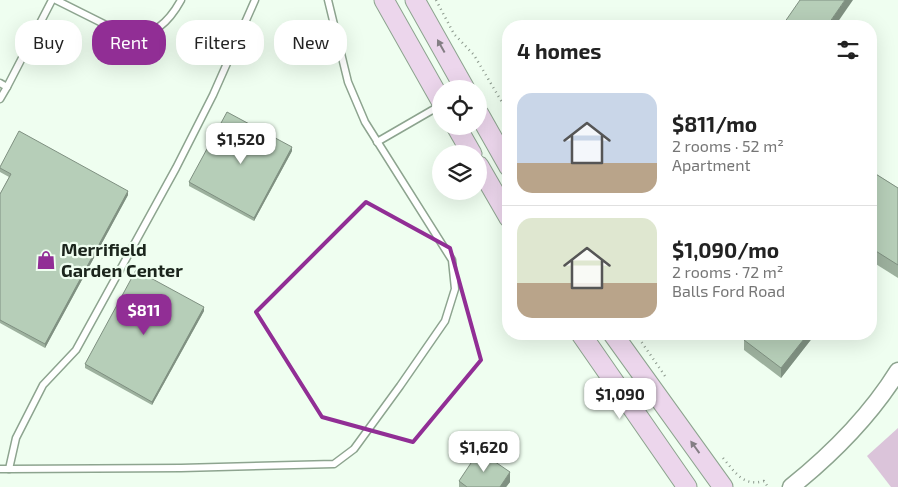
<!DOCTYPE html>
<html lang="en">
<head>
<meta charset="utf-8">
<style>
  :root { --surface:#fff; --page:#f6f6f6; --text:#222; --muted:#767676; --line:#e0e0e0; --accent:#912e95 }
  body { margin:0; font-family:"Exo 2",sans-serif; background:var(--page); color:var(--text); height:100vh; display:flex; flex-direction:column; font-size:19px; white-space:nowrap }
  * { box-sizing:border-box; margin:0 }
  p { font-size:16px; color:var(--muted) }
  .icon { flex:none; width:28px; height:28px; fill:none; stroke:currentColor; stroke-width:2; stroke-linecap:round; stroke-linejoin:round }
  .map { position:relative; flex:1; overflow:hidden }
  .sheet { position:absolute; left:502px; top:20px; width:375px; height:320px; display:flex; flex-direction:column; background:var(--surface); border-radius:20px; box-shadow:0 5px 20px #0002 }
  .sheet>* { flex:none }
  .banner { position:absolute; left:15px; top:20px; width:412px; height:45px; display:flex; gap:10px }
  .controls { position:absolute; left:432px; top:80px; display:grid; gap:10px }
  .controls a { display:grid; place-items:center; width:55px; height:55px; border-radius:50%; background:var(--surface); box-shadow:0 5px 20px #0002; font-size:25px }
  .price { position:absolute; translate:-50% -42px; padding:0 11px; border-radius:10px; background:#fff; color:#222; font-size:16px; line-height:32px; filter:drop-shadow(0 1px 2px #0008) }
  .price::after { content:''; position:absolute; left:50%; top:30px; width:15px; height:11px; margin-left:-8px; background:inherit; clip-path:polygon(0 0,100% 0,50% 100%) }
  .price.active { background:var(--accent); color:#fff }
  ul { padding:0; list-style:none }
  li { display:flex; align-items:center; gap:15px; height:125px; padding:0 15px }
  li+li { border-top:1px solid var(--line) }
  li span { display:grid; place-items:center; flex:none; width:140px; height:100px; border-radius:15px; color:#555 }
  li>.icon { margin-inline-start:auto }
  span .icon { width:60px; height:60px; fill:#fffc; stroke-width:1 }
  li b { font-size:21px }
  h2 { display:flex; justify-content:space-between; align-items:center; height:60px; padding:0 15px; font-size:21px }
  .chip { padding:0 18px; border-radius:20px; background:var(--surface); box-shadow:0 5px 20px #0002; font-size:18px; line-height:45px }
  .chip.active { background:var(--accent); color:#fff }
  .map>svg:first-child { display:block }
</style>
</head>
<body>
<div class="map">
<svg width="898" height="487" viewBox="0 0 898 487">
  <rect width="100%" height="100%" fill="#effef0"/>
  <polygon fill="#dbc4da" points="898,428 898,487 891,487 867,456"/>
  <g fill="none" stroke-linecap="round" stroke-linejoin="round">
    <g stroke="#8da48f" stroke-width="9">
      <g id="service">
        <path d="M56,0L126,35C152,39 169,22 181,0"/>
        <polyline points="0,83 7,87 0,99"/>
        <polyline points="7,87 52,0"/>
        <polyline points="377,142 441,105"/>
        <polyline points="0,469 9,469 16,438 43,385 76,350 176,168 213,95 255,0"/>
        <polyline points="9,469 181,468 334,464 354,449 400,386 445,321 455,289 452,260 365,122 348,82 328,0"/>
      </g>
    </g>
    <g stroke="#8da48f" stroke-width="19">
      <path id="tertiary" d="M791,487C832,454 870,416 898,371"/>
    </g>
    <g stroke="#8da48f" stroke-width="21">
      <g id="secondary">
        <polyline points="384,0 441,101"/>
        <polyline points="415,0 465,89"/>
        <polyline points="479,114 509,167"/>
        <polyline points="456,126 472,154"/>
        <polyline points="479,166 509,218"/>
        <polyline points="581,334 687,487"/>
        <polyline points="613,334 723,487"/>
      </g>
    </g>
    <g stroke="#8c998d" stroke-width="2.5" stroke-dasharray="1 4" stroke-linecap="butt">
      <polyline points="436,0 454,34 474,55 509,114"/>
      <polyline points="636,334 665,376"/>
      <path d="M723,458C735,472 743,487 764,481L768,487"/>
    </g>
    <use href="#service" stroke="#fff" stroke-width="6"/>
    <use href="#tertiary" stroke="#fff" stroke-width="16"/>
    <use href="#secondary" stroke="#ecd6ec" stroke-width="19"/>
  </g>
  <g fill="#9db19e">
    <polygon points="292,151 254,221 189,186 189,182"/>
    <polygon points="0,167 128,195 45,348 0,323 0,194 9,177 0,172"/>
    <polygon points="871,171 898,188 898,278 871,261"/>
    <polygon points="204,311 152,405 85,368 85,364"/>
    <polygon points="813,334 813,337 781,378 744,350 744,340"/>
    <polygon points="459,481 510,482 506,487 459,487"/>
  </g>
  <g fill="#7f9081">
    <polygon points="845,0 853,0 835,26 827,26"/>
    <polygon points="292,147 292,151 254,221 254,218"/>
    <polygon points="128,191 128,195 45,348 45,344"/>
    <polygon points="204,307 204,311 152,405 152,402"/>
    <polygon points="808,334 813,334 813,337 781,378 781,368"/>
    <polygon points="510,472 510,482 506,487 500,487"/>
  </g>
  <g fill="#b6ceb8" stroke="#7f9081">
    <polygon points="800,0 845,0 827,26 782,26"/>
    <polygon points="227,112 292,147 254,218 189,182"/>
    <polygon points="19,131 128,191 45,344 0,320 0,194 11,174 0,168 0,167"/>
    <polygon points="871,171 898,188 898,265 871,248"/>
    <polygon points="136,270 204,307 152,402 85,364"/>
    <polygon points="749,334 808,334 781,368 744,340"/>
    <polygon points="479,451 510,472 500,487 467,487 459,481"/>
  </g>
  <defs><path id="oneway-solid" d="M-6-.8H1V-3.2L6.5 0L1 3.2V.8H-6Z" transform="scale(1.25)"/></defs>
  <g fill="#847e84">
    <use href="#oneway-solid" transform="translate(441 46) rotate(-119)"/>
    <use href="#oneway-solid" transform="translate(695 447) rotate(-126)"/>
  </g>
  <path fill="none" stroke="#912e95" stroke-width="4" stroke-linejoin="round" d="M366,202L450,248L481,360L413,442L322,417L256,312Z"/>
  <defs>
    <g id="shop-bare" transform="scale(1.5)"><path d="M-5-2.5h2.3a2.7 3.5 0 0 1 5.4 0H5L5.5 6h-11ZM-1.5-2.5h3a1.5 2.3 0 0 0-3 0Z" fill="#912e95" stroke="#effef0" stroke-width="2.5" paint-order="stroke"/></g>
  </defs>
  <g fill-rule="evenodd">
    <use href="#shop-bare" x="46" y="260"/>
  </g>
  <g text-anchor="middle" stroke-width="4.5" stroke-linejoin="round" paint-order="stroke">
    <g font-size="18" font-weight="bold" fill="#1b251c" stroke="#effef0" text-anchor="start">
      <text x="61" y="256">Merrifield<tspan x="61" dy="21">Garden Center</tspan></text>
    </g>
  </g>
</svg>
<div class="controls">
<a><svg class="icon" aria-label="locate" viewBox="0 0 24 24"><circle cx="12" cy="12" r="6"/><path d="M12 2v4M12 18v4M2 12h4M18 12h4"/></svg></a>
<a><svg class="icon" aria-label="layers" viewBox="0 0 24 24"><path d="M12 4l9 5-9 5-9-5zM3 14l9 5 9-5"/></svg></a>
</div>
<b class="price" style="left:241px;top:165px">$1,520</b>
<b class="price active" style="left:144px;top:336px">$811</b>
<b class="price" style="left:620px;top:420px">$1,090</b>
<b class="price" style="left:484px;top:473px">$1,620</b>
<div class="banner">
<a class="chip">Buy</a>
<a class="chip active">Rent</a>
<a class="chip">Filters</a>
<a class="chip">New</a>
</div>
<section class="sheet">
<h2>4 homes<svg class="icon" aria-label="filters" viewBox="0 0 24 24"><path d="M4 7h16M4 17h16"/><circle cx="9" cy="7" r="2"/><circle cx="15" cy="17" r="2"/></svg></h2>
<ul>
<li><span style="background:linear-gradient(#c9d6e8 70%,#b9a48a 0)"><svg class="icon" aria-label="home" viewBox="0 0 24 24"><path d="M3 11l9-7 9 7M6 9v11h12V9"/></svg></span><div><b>$811/mo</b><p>2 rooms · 52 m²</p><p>Apartment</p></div></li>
<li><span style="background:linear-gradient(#dfe7d0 65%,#b9a48a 0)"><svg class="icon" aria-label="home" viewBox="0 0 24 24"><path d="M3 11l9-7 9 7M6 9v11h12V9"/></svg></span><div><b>$1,090/mo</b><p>2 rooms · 72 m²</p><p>Balls Ford Road</p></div></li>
</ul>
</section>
</div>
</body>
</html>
